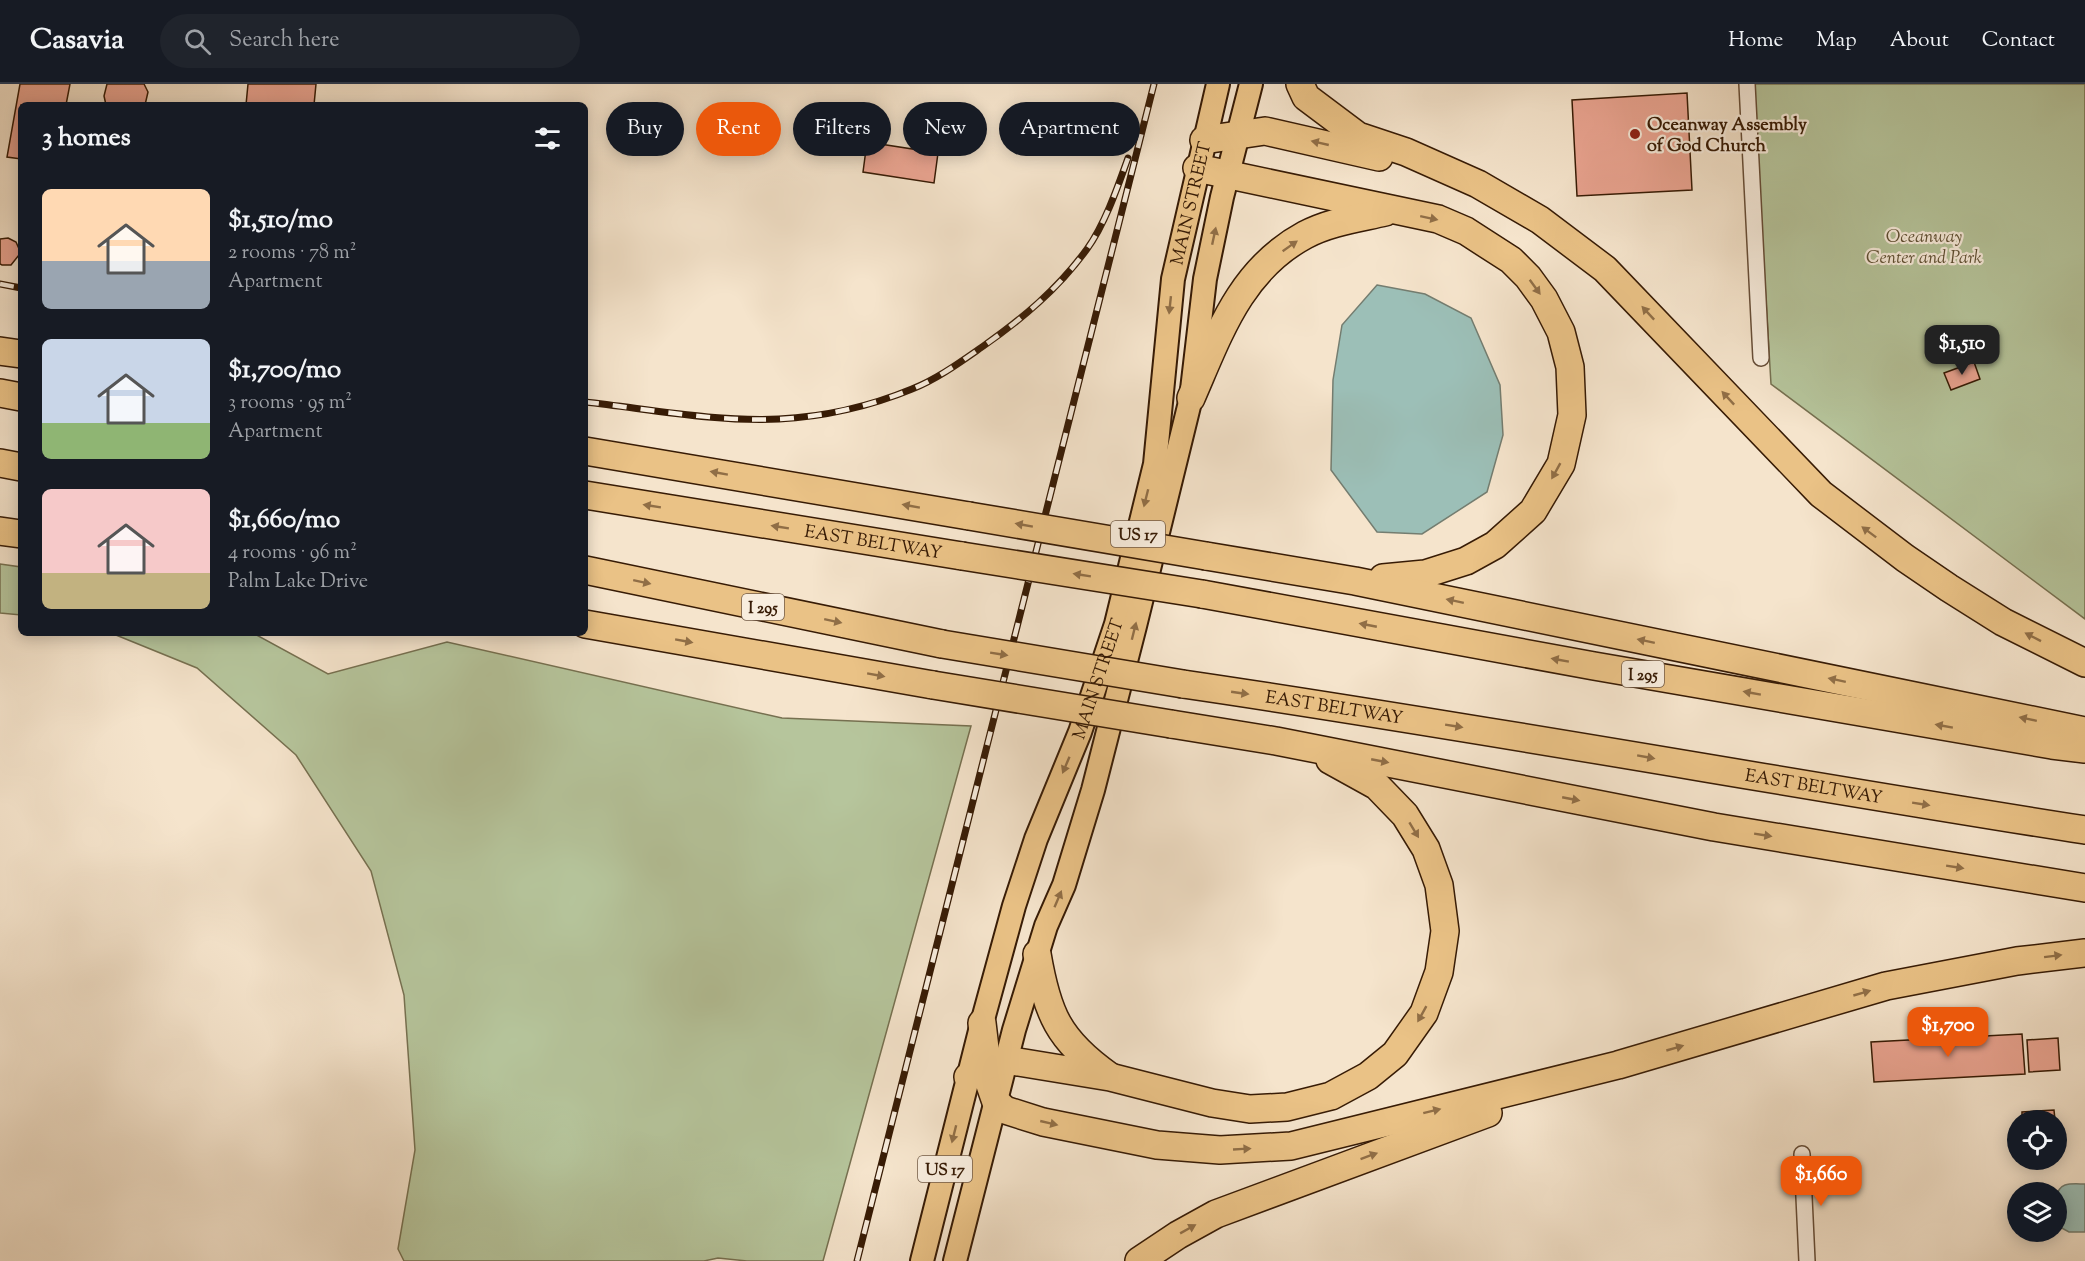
<!DOCTYPE html>
<html lang="en">
<head>
<meta charset="utf-8">
<style>
  :root { --surface:#171b24; --page:#20242c; --text:#f1f3f6; --muted:#9ea1a6; --line:#363941; --accent:#ea580c }
  body { margin:0; font-family:"Sorts Mill Goudy",serif; background:var(--page); color:var(--text); height:100vh; display:flex; flex-direction:column; font-size:22px; white-space:nowrap }
  * { box-sizing:border-box; margin:0 }
  p { font-size:20px; color:var(--muted) }
  .icon { flex:none; width:33px; height:33px; fill:none; stroke:currentColor; stroke-width:2; stroke-linecap:round; stroke-linejoin:round }
  .map { position:relative; flex:1; overflow:hidden }
  .sheet { position:absolute; left:18px; top:18px; width:570px; height:534px; display:flex; flex-direction:column; background:var(--surface); border-radius:9px; box-shadow:0 3px 15px #0003 }
  .sheet>* { flex:none }
  .hud { position:absolute; left:606px; top:18px; width:570px; height:54px; display:flex; gap:12px }
  .tools { position:absolute; left:2007px; top:1026px; display:grid; gap:12px }
  .tools a { display:grid; place-items:center; width:60px; height:60px; border-radius:50%; background:var(--surface); box-shadow:0 3px 15px #0003; font-size:30px }
  .price { position:absolute; translate:-50% -51px; padding:0 14px; border-radius:12px; background:var(--accent); color:#fff; font-size:20px; line-height:39px; filter:drop-shadow(0 2px 3px #0008) }
  .price::after { content:''; position:absolute; left:50%; top:36px; width:18px; height:14px; margin-left:-9px; background:inherit; clip-path:polygon(0 0,100% 0,50% 100%) }
  .price.current { background:#222; color:#fff }
  ul { padding:0; list-style:none }
  li { display:flex; align-items:center; gap:18px; height:150px; padding:0 24px }
  li span { display:grid; place-items:center; flex:none; width:168px; height:120px; border-radius:9px; color:#555 }
  li>.icon { margin-inline-start:auto }
  span .icon { width:72px; height:72px; fill:#fffc; stroke-width:1 }
  li b { font-size:26px }
  h2 { display:flex; justify-content:space-between; align-items:center; height:72px; padding:0 24px; font-size:26px }
  .chip { padding:0 21px; border-radius:27px; background:var(--surface); box-shadow:0 3px 15px #0003; font-size:21px; line-height:54px }
  .chip.current { background:var(--accent); color:#fff }
  header { display:flex; align-items:center; gap:36px; box-sizing:border-box; height:84px; padding:0 30px; background:var(--surface); border-bottom:2px solid var(--line) }
  header strong { font-size:28px }
  nav { display:flex; gap:33px; margin-inline-start:auto; font-size:21px }
  .search { width:420px; height:54px; background:var(--page); display:flex; align-items:center; gap:15px; box-sizing:border-box; padding:0 21px; border-radius:33px; color:var(--muted); font-size:22px }
  .map>svg:first-child { display:block }
</style>
</head>
<body>
<header>
<strong>Casavia</strong>
<div class="search"><svg class="icon" aria-label="search" viewBox="0 0 24 24"><circle cx="10" cy="10" r="6"/><path d="M15 15l6 6"/></svg>Search here</div>
<nav><a>Home</a><a>Map</a><a>About</a><a>Contact</a></nav>
</header>
<div class="map">
<svg width="2085" height="1177" viewBox="0 0 2085 1177">
  <rect width="100%" height="100%" fill="#f5e4cc"/>
  <filter id="stains"><feTurbulence type="fractalNoise" baseFrequency=".00333" numOctaves="4"/><feColorMatrix values="0 0 0 0 .2 0 0 0 0 .09 0 0 0 0 .02 0 0 0 .5 -.17"/></filter>
  <radialGradient id="worn" r=".72"><stop offset=".6" stop-color="#630" stop-opacity="0"/><stop offset="1" stop-color="#630" stop-opacity=".3"/></radialGradient>
  <g fill="#b6c59c" stroke="#767050" stroke-width="1.5">
    <polygon points="1753,0 2085,0 2085,535 1771,300"/>
    <polygon points="0,480 21,483 21,531 0,529"/>
    <polygon points="111,549 253,549 328,590 447,558 782,634 971,642 823,1177 747,1177 718,1174 704,1177 404,1177 398,1165 415,1066 404,911 371,787 296,671 197,584"/>
  </g>
  <g fill="#9cbfb7" stroke="#747d70" stroke-width="1.5">
    <polygon points="1377,201 1425,210 1471,234 1500,301 1503,351 1487,408 1422,450 1377,448 1331,386 1333,296 1342,241"/>
    <path d="M2085,1100V1148H2069L2058,1142C2057,1130 2051,1106 2065,1101C2071,1099 2079,1100 2085,1100Z"/>
  </g>
  <g fill="#eaa491" stroke="#371b05" stroke-width="1.5">
    <polygon points="20,0 70,0 66,21 21,21 21,75 7,73"/>
    <polygon points="107,0 144,0 148,8 145,21 106,21 104,12"/>
    <polygon points="248,0 316,0 314,21 246,21"/>
    <polygon points="1687,9 1692,106 1577,112 1572,16"/>
    <polygon points="867,58 938,69 934,99 863,88"/>
    <polygon points="8,154 16,158 20,167 19,171 11,181 2,181 0,180 0,155"/>
    <polygon points="1974,278 1980,295 1951,306 1944,289"/>
    <polygon points="2022,950 2025,990 1874,998 1871,958"/>
    <polygon points="2058,954 2060,986 2029,988 2027,956"/>
    <polygon points="2054,1026 2055,1036 2022,1036 2022,1028"/>
  </g>
  <g fill="none" stroke-linecap="round" stroke-linejoin="round">
    <g stroke="#664d37" stroke-width="18">
      <g id="street">
        <polyline points="1747,0 1761,274"/>
        <polyline points="1802,1070 1807,1177"/>
      </g>
    </g>
    <g stroke="#371b05" stroke-width="26">
      <g id="primary">
        <path id="s1" d="M922,1177L982,939L1014,822L1036,755L1080,648L1116,540L1155,380L1173,195L1218,0"/>
        <polyline points="955,1177 1014,946 1046,842 1064,801 1093,706 1135,542 1191,314 1205,195 1222,113 1251,0"/>
      </g>
    </g>
    <g stroke="#371b05" stroke-width="30">
      <g id="highway">
        <polyline points="1300,0 1306,13 1358,52 1406,68 1478,100 1540,136 1605,185 1821,410 1905,474 1949,504 2003,538 2085,579"/>
        <polyline points="1204,56 1265,47 1379,73"/>
        <polyline points="1197,84 1438,135 1466,147 1511,176 1528,193 1544,215 1561,248 1570,283 1572,331 1561,380 1533,427 1495,461 1466,477 1425,490 1383,494"/>
        <polyline points="0,267 21,270"/>
        <polyline points="0,309 21,313"/>
        <path d="M1191,314C1219,250 1240,186 1305,151C1329,138 1359,134 1385,128"/>
        <polyline points="585,367 969,432"/>
        <polyline points="0,379 21,383"/>
        <path id="s2" d="M585,411L962,472"/>
        <polyline points="0,447 21,450"/>
        <polyline points="1206,472 1355,497 2085,647"/>
        <polyline points="585,486 942,560"/>
        <polyline points="1202,510 1594,582 2052,661 2085,665"/>
        <polyline points="585,540 933,601"/>
        <path id="s3" d="M1183,600C1484,644 1784,699 2085,746"/>
        <polyline points="1171,640 1276,657 1714,743 2085,804"/>
        <path d="M1037,870C1047,929 1058,956 1109,992"/>
        <polyline points="982,939 989,998 996,1018 1005,1026 1043,1038 1157,1061 1220,1066 1291,1062 1618,981 1886,902 2017,877 2085,869"/>
        <polyline points="968,993 986,982 1006,976 1110,993 1212,1019 1250,1025 1287,1023 1331,1012 1368,992 1395,970 1424,929 1439,888 1445,847 1439,801 1426,765 1405,731 1377,702 1330,676"/>
        <polyline points="1139,1177 1178,1151 1216,1130 1488,1029"/>
      </g>
    </g>
    <use href="#street" stroke="#f8edde" stroke-width="15"/>
    <use href="#primary" stroke="#eac286" stroke-width="22"/>
    <use href="#highway" stroke="#eac286" stroke-width="27"/>
    <g stroke="#371b05" stroke-width="7">
      <g id="rail">
        <polyline points="0,200 21,204"/>
        <path d="M585,318C649,325 715,338 779,335C823,333 871,322 912,305C937,295 959,279 982,263C1022,235 1058,205 1087,165C1105,140 1118,102 1128,74"/>
        <polyline points="857,1177 1154,0"/>
      </g>
    </g>
    <use href="#rail" stroke="#f8edde" stroke-width="4.5" stroke-dasharray="14" stroke-linecap="butt"/>
    <g stroke="#371b05" stroke-width="30" stroke-linecap="butt">
      <g id="highway-bridge">
        <polyline points="969,432 1206,472"/>
        <polyline points="962,472 1202,510"/>
        <polyline points="942,560 1183,600"/>
        <polyline points="933,601 1171,640"/>
      </g>
    </g>
    <use href="#highway-bridge" stroke="#eac286" stroke-width="27"/>
  </g>
  <defs><path id="oneway-solid" d="M-6-.8H1V-3.2L6.5 0L1 3.2V.8H-6Z" transform="scale(1.5)"/></defs>
  <g fill="#906e46">
    <use href="#oneway-solid" transform="translate(1320 59) rotate(-167)"/>
    <use href="#oneway-solid" transform="translate(1429 134) rotate(12)"/>
    <use href="#oneway-solid" transform="translate(1214 152) rotate(-78)"/>
    <use href="#oneway-solid" transform="translate(1290 162) rotate(-35)"/>
    <use href="#oneway-solid" transform="translate(1535 203) rotate(54)"/>
    <use href="#oneway-solid" transform="translate(1170 221) rotate(96)"/>
    <use href="#oneway-solid" transform="translate(1648 229) rotate(-133)"/>
    <use href="#oneway-solid" transform="translate(1728 314) rotate(-133)"/>
    <use href="#oneway-solid" transform="translate(1556 387) rotate(119)"/>
    <use href="#oneway-solid" transform="translate(719 389) rotate(-170)"/>
    <use href="#oneway-solid" transform="translate(1146 414) rotate(104)"/>
    <use href="#oneway-solid" transform="translate(652 422) rotate(-171)"/>
    <use href="#oneway-solid" transform="translate(911 422) rotate(-170)"/>
    <use href="#oneway-solid" transform="translate(1024 441) rotate(-170)"/>
    <use href="#oneway-solid" transform="translate(780 443) rotate(-171)"/>
    <use href="#oneway-solid" transform="translate(1869 448) rotate(-143)"/>
    <use href="#oneway-solid" transform="translate(1082 491) rotate(-171)"/>
    <use href="#oneway-solid" transform="translate(642 498) rotate(12)"/>
    <use href="#oneway-solid" transform="translate(1455 517) rotate(-168)"/>
    <use href="#oneway-solid" transform="translate(833 537) rotate(12)"/>
    <use href="#oneway-solid" transform="translate(1368 541) rotate(-169)"/>
    <use href="#oneway-solid" transform="translate(1134 547) rotate(-76)"/>
    <use href="#oneway-solid" transform="translate(2033 553) rotate(-153)"/>
    <use href="#oneway-solid" transform="translate(684 557) rotate(10)"/>
    <use href="#oneway-solid" transform="translate(1646 557) rotate(-168)"/>
    <use href="#oneway-solid" transform="translate(999 570) rotate(9)"/>
    <use href="#oneway-solid" transform="translate(1560 576) rotate(-170)"/>
    <use href="#oneway-solid" transform="translate(876 591) rotate(10)"/>
    <use href="#oneway-solid" transform="translate(1837 596) rotate(-168)"/>
    <use href="#oneway-solid" transform="translate(1240 609) rotate(8)"/>
    <use href="#oneway-solid" transform="translate(1752 609) rotate(-170)"/>
    <use href="#oneway-solid" transform="translate(2028 635) rotate(-168)"/>
    <use href="#oneway-solid" transform="translate(1454 642) rotate(9)"/>
    <use href="#oneway-solid" transform="translate(1944 642) rotate(-170)"/>
    <use href="#oneway-solid" transform="translate(1646 673) rotate(10)"/>
    <use href="#oneway-solid" transform="translate(1380 677) rotate(11)"/>
    <use href="#oneway-solid" transform="translate(1066 681) rotate(113)"/>
    <use href="#oneway-solid" transform="translate(1571 715) rotate(11)"/>
    <use href="#oneway-solid" transform="translate(1921 720) rotate(9)"/>
    <use href="#oneway-solid" transform="translate(1414 746) rotate(59)"/>
    <use href="#oneway-solid" transform="translate(1763 751) rotate(9)"/>
    <use href="#oneway-solid" transform="translate(1955 783) rotate(9)"/>
    <use href="#oneway-solid" transform="translate(1058 815) rotate(-67)"/>
    <use href="#oneway-solid" transform="translate(2053 872) rotate(-7)"/>
    <use href="#oneway-solid" transform="translate(1862 909) rotate(-16)"/>
    <use href="#oneway-solid" transform="translate(1422 930) rotate(119)"/>
    <use href="#oneway-solid" transform="translate(1675 964) rotate(-16)"/>
    <use href="#oneway-solid" transform="translate(1432 1027) rotate(-14)"/>
    <use href="#oneway-solid" transform="translate(1049 1039) rotate(13)"/>
    <use href="#oneway-solid" transform="translate(954 1050) rotate(104)"/>
    <use href="#oneway-solid" transform="translate(1242 1065) rotate(-3)"/>
    <use href="#oneway-solid" transform="translate(1369 1072) rotate(-20)"/>
    <use href="#oneway-solid" transform="translate(1188 1145) rotate(-29)"/>
  </g>
  <circle fill="#8f2418" stroke="#f8edde" stroke-width="2" cx="1635" cy="50" r="6"/>
  <g text-anchor="middle" stroke-width="4.5" stroke-linejoin="round" paint-order="stroke">
    <g fill="#f8edde" stroke="#715a46" stroke-width="1.5">
      <rect x="1111" y="437" width="54" height="26" rx="4.5"/>
      <rect x="742" y="510" width="42" height="26" rx="4.5"/>
      <rect x="1622" y="577" width="42" height="26" rx="4.5"/>
      <rect x="918" y="1072" width="54" height="26" rx="4.5"/>
    </g>
    <g font-size="16" font-weight="bold" fill="#371b05">
      <text x="1138" y="456">US 17</text>
      <text x="763" y="529">I 295</text>
      <text x="1643" y="596">I 295</text>
      <text x="945" y="1091">US 17</text>
    </g>
    <g font-size="18" font-weight="bold" fill="#371b05" stroke="#f8edde" text-anchor="start">
      <text x="1647" y="46">Oceanway Assembly<tspan x="1647" dy="21">of God Church</tspan></text>
    </g>
    <g font-size="18" fill="#371b05" stroke="#f8edde">
      <text dy="6" stroke="none"><textPath href="#s1" startOffset="1095">MAIN STREET</textPath></text>
      <text dy="6" stroke="none"><textPath href="#s2" startOffset="292">EAST BELTWAY</textPath></text>
      <text dy="6" stroke="none"><textPath href="#s1" startOffset="609">MAIN STREET</textPath></text>
      <text dy="6" stroke="none"><textPath href="#s3" startOffset="153">EAST BELTWAY</textPath></text>
      <text dy="6" stroke="none"><textPath href="#s3" startOffset="639">EAST BELTWAY</textPath></text>
    </g>
    <g font-size="18" font-style="italic" fill="#5d4e32" stroke="#f8edde">
      <text x="1924" y="158">Oceanway<tspan x="1924" dy="21">Center and Park</tspan></text>
    </g>
  </g>
  <rect width="100%" height="100%" filter="url(#stains)"/>
  <rect width="100%" height="100%" fill="url(#worn)"/>
</svg>
<div class="tools">
<a><svg class="icon" aria-label="locate" viewBox="0 0 24 24"><circle cx="12" cy="12" r="6"/><path d="M12 2v4M12 18v4M2 12h4M18 12h4"/></svg></a>
<a><svg class="icon" aria-label="layers" viewBox="0 0 24 24"><path d="M12 4l9 5-9 5-9-5zM3 14l9 5 9-5"/></svg></a>
</div>
<b class="price current" style="left:1962px;top:292px">$1,510</b>
<b class="price" style="left:1948px;top:974px">$1,700</b>
<b class="price" style="left:1821px;top:1123px">$1,660</b>
<div class="hud">
<a class="chip">Buy</a>
<a class="chip current">Rent</a>
<a class="chip">Filters</a>
<a class="chip">New</a>
<a class="chip">Apartment</a>
</div>
<section class="sheet">
<h2>3 homes<svg class="icon" aria-label="filters" viewBox="0 0 24 24"><path d="M4 7h16M4 17h16"/><circle cx="9" cy="7" r="2"/><circle cx="15" cy="17" r="2"/></svg></h2>
<ul>
<li><span style="background:linear-gradient(#ffd9b3 60%,#9aa5b1 0)"><svg class="icon" aria-label="home" viewBox="0 0 24 24"><path d="M3 11l9-7 9 7M6 9v11h12V9"/></svg></span><div><b>$1,510/mo</b><p>2 rooms · 78 m²</p><p>Apartment</p></div></li>
<li><span style="background:linear-gradient(#c9d6e8 70%,#8fb573 0)"><svg class="icon" aria-label="home" viewBox="0 0 24 24"><path d="M3 11l9-7 9 7M6 9v11h12V9"/></svg></span><div><b>$1,700/mo</b><p>3 rooms · 95 m²</p><p>Apartment</p></div></li>
<li><span style="background:linear-gradient(#f6c9c9 70%,#c2b280 0)"><svg class="icon" aria-label="home" viewBox="0 0 24 24"><path d="M3 11l9-7 9 7M6 9v11h12V9"/></svg></span><div><b>$1,660/mo</b><p>4 rooms · 96 m²</p><p>Palm Lake Drive</p></div></li>
</ul>
</section>
</div>
</body>
</html>
